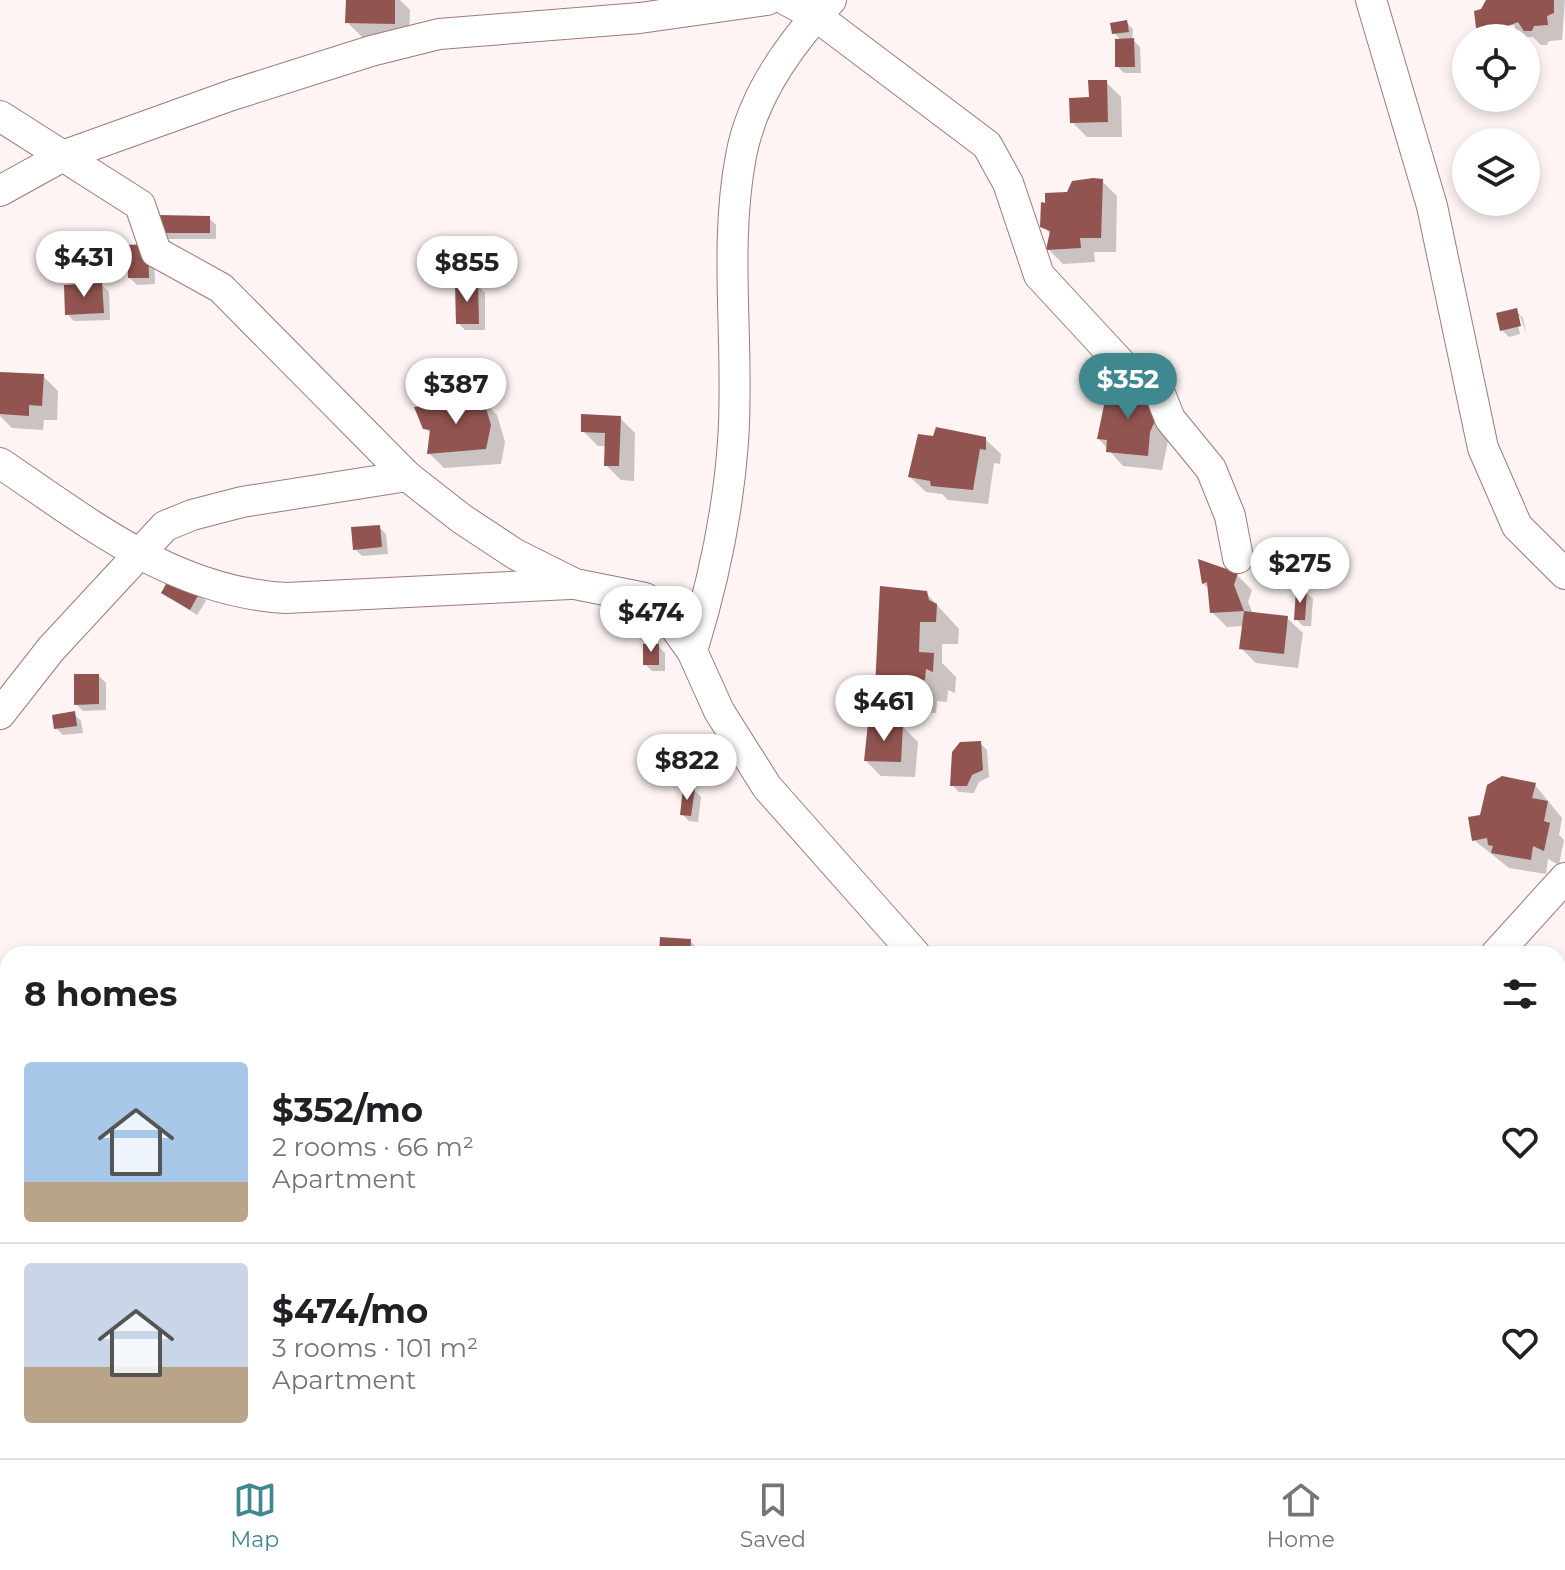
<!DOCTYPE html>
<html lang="en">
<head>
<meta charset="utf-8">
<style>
  :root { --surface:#fff; --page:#f2f2f2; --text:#202124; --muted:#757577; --line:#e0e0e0; --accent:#40888f }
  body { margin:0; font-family:Montserrat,sans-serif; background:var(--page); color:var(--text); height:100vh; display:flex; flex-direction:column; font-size:30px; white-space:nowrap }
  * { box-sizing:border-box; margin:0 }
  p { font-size:26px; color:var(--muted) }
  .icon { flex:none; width:44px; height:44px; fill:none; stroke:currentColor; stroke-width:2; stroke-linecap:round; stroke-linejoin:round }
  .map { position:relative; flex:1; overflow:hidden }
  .details { position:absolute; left:0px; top:946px; width:1566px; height:512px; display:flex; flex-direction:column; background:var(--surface); border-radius:24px 24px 0 0; box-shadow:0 4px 12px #0003 }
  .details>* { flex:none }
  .fabs { position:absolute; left:1452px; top:24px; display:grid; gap:16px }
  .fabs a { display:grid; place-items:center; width:88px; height:88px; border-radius:50%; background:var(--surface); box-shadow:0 4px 12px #0003; font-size:40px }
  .price { position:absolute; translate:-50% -68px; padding:0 18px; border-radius:28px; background:#fff; color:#222; font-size:26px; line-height:52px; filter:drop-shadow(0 2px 4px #0008) }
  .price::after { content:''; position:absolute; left:50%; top:48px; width:24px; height:18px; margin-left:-12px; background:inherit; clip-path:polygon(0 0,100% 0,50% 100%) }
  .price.on { background:var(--accent); color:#fff }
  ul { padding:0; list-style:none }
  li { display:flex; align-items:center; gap:24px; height:200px; padding:0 24px }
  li+li { border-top:2px solid var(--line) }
  li span { display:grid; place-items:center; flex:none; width:224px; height:160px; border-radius:8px; color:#555 }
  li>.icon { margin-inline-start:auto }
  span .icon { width:96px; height:96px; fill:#fffc; stroke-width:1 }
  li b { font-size:34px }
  h2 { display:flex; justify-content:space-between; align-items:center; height:96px; padding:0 24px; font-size:34px }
  .tabs { display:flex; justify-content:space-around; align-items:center; height:112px; border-top:2px solid var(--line); background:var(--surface); font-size:22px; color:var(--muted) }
  .tabs a { display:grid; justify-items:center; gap:4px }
  .tabs .on { color:var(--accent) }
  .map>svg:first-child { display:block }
</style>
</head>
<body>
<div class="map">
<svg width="1565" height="1458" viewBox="0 0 1565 1458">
  <rect width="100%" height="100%" fill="#fdf4f3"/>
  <g fill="#0003" fill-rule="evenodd">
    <polygon points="348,0 400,0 410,10 409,39 362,37 347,22"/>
    <path d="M1487,0H1565L1562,40L1549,41L1547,45H1541L1533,37L1489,38L1478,28ZM1515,25V29L1488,30V26Z"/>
    <polygon points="1126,22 1133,29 1132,39 1140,47 1141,73 1124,73 1117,66 1121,40 1114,33"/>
    <polygon points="1106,82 1121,97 1122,137 1087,137 1072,122"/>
    <polygon points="1102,181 1117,196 1116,252 1094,252 1095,262 1063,264 1048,249 1051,235 1043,226 1068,194"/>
    <polygon points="209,218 216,225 216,239 168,239 161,232"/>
    <polygon points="154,253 155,284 137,285 130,278"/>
    <polygon points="102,285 109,292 110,320 74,321 67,314"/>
    <polygon points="478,286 485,293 485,330 465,330 458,323"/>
    <polygon points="1516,311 1523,318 1526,333 1520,316 1516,316 1520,334 1509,337 1502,330"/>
    <polygon points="0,374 43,376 58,391 57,420 44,420 43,430 12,428 0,416"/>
    <polygon points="1154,395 1169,436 1162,470 1123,466 1099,439"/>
    <polygon points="482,400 497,415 505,442 501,464 444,468 429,453 431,434 424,427"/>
    <polygon points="620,418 635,433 634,481 621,480 606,465 607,446 598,446 583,431"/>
    <polygon points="985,439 1001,454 1000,464 994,463 988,504 948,500 942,494 926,492 910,477"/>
    <polygon points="379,527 386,534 388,554 362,556 355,549"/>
    <polygon points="1237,575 1252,590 1248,602 1253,614 1287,618 1303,633 1298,668 1256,663 1241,648 1244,626 1227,627 1212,612 1209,589 1203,583"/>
    <polygon points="1306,592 1313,599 1311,626 1303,626 1296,619"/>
    <polygon points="163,593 199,594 206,601 197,615"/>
    <polygon points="926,593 959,629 958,644 942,644 942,663 956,677 955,693 948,690 947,702 937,701 936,713 900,710 877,688"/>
    <polygon points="658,646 665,653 665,671 652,671 645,664"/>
    <polygon points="99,676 106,683 106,710 83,711 76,704"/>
    <polygon points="74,714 81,721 83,733 63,735 56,728"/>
    <polygon points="903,727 918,742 915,777 881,776 866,761"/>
    <polygon points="980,743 987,750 989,777 979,782 974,793 959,792 952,785"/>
    <polygon points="1535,785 1562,818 1559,835 1564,840 1559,865 1548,859 1546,874 1509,868 1474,840 1482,817"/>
    <polygon points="694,790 701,797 698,822 689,821 682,814"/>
    <polygon points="690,941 697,948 697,954 661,954"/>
    <polygon points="1133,1450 1178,1450 1180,1452 1178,1458 1135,1458"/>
  </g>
  <g fill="#915450">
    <polygon points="346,0 395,0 395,24 345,23"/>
    <polygon points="1486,0 1554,0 1554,13 1547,16 1548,25 1534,26 1532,31 1524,31 1518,22 1505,27 1476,28 1474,11 1481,9"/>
    <polygon points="1127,20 1129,32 1112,34 1110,23"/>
    <polygon points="1134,38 1135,67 1115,67 1115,39"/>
    <polygon points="1088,80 1107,80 1108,122 1070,123 1069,98 1089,97"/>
    <polygon points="1093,178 1103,179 1101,238 1080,238 1081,248 1046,250 1050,231 1040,227 1041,202 1045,203 1045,193 1067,192 1072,181"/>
    <polygon points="158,215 210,216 210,233 159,233"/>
    <polygon points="148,244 149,278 128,278 127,245"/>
    <polygon points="102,283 104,313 65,315 64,285"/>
    <polygon points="455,283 478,284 479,324 456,324"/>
    <polygon points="1517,308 1521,326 1500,331 1496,313"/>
    <polygon points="0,372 44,374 42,406 29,405 29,416 0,414"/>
    <polygon points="1108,386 1155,393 1155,421 1150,432 1148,456 1106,452 1107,440 1097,439"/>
    <polygon points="483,398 491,425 486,449 427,454 430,430 423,429 414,407"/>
    <polygon points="581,414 621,416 619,466 604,466 605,433 581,432"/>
    <polygon points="936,427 986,437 986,450 980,449 973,490 931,486 930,481 908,477 918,434 933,436"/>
    <polygon points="380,525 382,547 353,550 351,527"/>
    <polygon points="1198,559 1238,573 1234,585 1244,611 1288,616 1284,654 1239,649 1244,611 1210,613 1207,582 1202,584"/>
    <polygon points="171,575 200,592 190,610 161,593"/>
    <polygon points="880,586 927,591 929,600 937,604 936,622 920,622 919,652 934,653 933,672 926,669 925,680 915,679 914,691 875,688"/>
    <polygon points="1296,589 1307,590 1305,620 1294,620"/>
    <rect x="643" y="644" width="16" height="21"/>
    <polygon points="74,674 99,674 99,704 74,705"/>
    <polygon points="75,711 77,726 54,729 52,715"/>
    <polygon points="868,723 903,725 901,762 864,761"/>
    <polygon points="981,741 983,770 972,775 967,786 950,786 952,752 960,742"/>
    <polygon points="1502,776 1536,783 1532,798 1548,801 1544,821 1550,823 1544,851 1533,846 1531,860 1491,853 1493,846 1488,845 1487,838 1472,841 1468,817 1480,815 1487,785"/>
    <polygon points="683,788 695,788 691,816 680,815"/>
    <polygon points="660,937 691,939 690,954 659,954"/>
    <polygon points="1560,1258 1565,1258 1565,1280 1558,1279"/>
    <rect x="993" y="1450" width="19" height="8"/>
    <polygon points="1134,1450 1163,1450 1166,1458 1133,1458"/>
  </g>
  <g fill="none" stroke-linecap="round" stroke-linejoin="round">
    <g stroke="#9f7a76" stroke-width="32">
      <g id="minor">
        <polyline points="786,0 816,16 987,145 1008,183 1039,275 1126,369 1157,386 1170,419 1211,469 1230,516 1238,558"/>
        <polyline points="1371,0 1432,206 1483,448 1517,526 1565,574"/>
        <polyline points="0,116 140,205 156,252 221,288 407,476 462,519 515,554 575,584 645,598 671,622 692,651 719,711 767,787 915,954"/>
        <polyline points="0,191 65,155 232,95 371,51 439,34 640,18 767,0"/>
        <path d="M0,463C89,523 174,592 286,598L570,584"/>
        <path d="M692,651C713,583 728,513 733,442C740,348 723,250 741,156C752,96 790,43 831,0"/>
        <polyline points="0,714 51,649 165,526 192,515 242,502 407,476"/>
        <polyline points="1496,954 1565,878"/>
        <polyline points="1558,1243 1565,1244"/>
        <polyline points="0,1403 8,1404"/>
        <polyline points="168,1450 197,1458"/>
        <polyline points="865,1458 876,1450"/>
      </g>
    </g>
    <use href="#minor" stroke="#fff" stroke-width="30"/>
  </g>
</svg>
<div class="fabs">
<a><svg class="icon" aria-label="locate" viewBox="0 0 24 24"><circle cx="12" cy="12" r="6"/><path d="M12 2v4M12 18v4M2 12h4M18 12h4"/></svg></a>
<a><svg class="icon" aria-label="layers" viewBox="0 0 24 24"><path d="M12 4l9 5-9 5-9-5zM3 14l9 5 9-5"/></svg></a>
</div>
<b class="price" style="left:84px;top:299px">$431</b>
<b class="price" style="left:467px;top:304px">$855</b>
<b class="price on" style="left:1128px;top:421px">$352</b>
<b class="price" style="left:456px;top:426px">$387</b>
<b class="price" style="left:1300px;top:605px">$275</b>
<b class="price" style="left:651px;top:654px">$474</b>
<b class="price" style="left:884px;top:743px">$461</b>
<b class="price" style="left:687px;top:802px">$822</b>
<section class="details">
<h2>8 homes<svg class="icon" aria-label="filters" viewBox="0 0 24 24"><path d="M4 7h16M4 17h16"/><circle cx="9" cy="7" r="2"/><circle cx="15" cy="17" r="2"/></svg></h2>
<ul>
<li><span style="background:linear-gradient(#a9c7e8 75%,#b9a48a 0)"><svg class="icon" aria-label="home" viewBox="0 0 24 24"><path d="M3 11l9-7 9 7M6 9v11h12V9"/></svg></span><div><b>$352/mo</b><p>2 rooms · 66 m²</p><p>Apartment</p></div><svg class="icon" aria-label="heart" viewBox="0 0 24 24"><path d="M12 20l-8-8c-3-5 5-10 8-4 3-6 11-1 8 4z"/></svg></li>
<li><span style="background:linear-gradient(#c9d6e8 65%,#b9a48a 0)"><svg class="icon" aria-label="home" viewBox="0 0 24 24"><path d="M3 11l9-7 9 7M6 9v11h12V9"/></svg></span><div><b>$474/mo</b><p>3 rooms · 101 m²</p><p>Apartment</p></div><svg class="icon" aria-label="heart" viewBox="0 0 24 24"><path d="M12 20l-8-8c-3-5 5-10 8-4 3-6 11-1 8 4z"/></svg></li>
</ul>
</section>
</div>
<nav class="tabs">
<a class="on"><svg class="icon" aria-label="map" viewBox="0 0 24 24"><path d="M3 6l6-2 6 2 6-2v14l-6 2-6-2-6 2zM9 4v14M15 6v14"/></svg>Map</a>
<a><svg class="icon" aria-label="saved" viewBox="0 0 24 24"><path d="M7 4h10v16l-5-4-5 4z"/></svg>Saved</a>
<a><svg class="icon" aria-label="home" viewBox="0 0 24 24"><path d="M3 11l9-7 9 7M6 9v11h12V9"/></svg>Home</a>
</nav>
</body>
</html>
